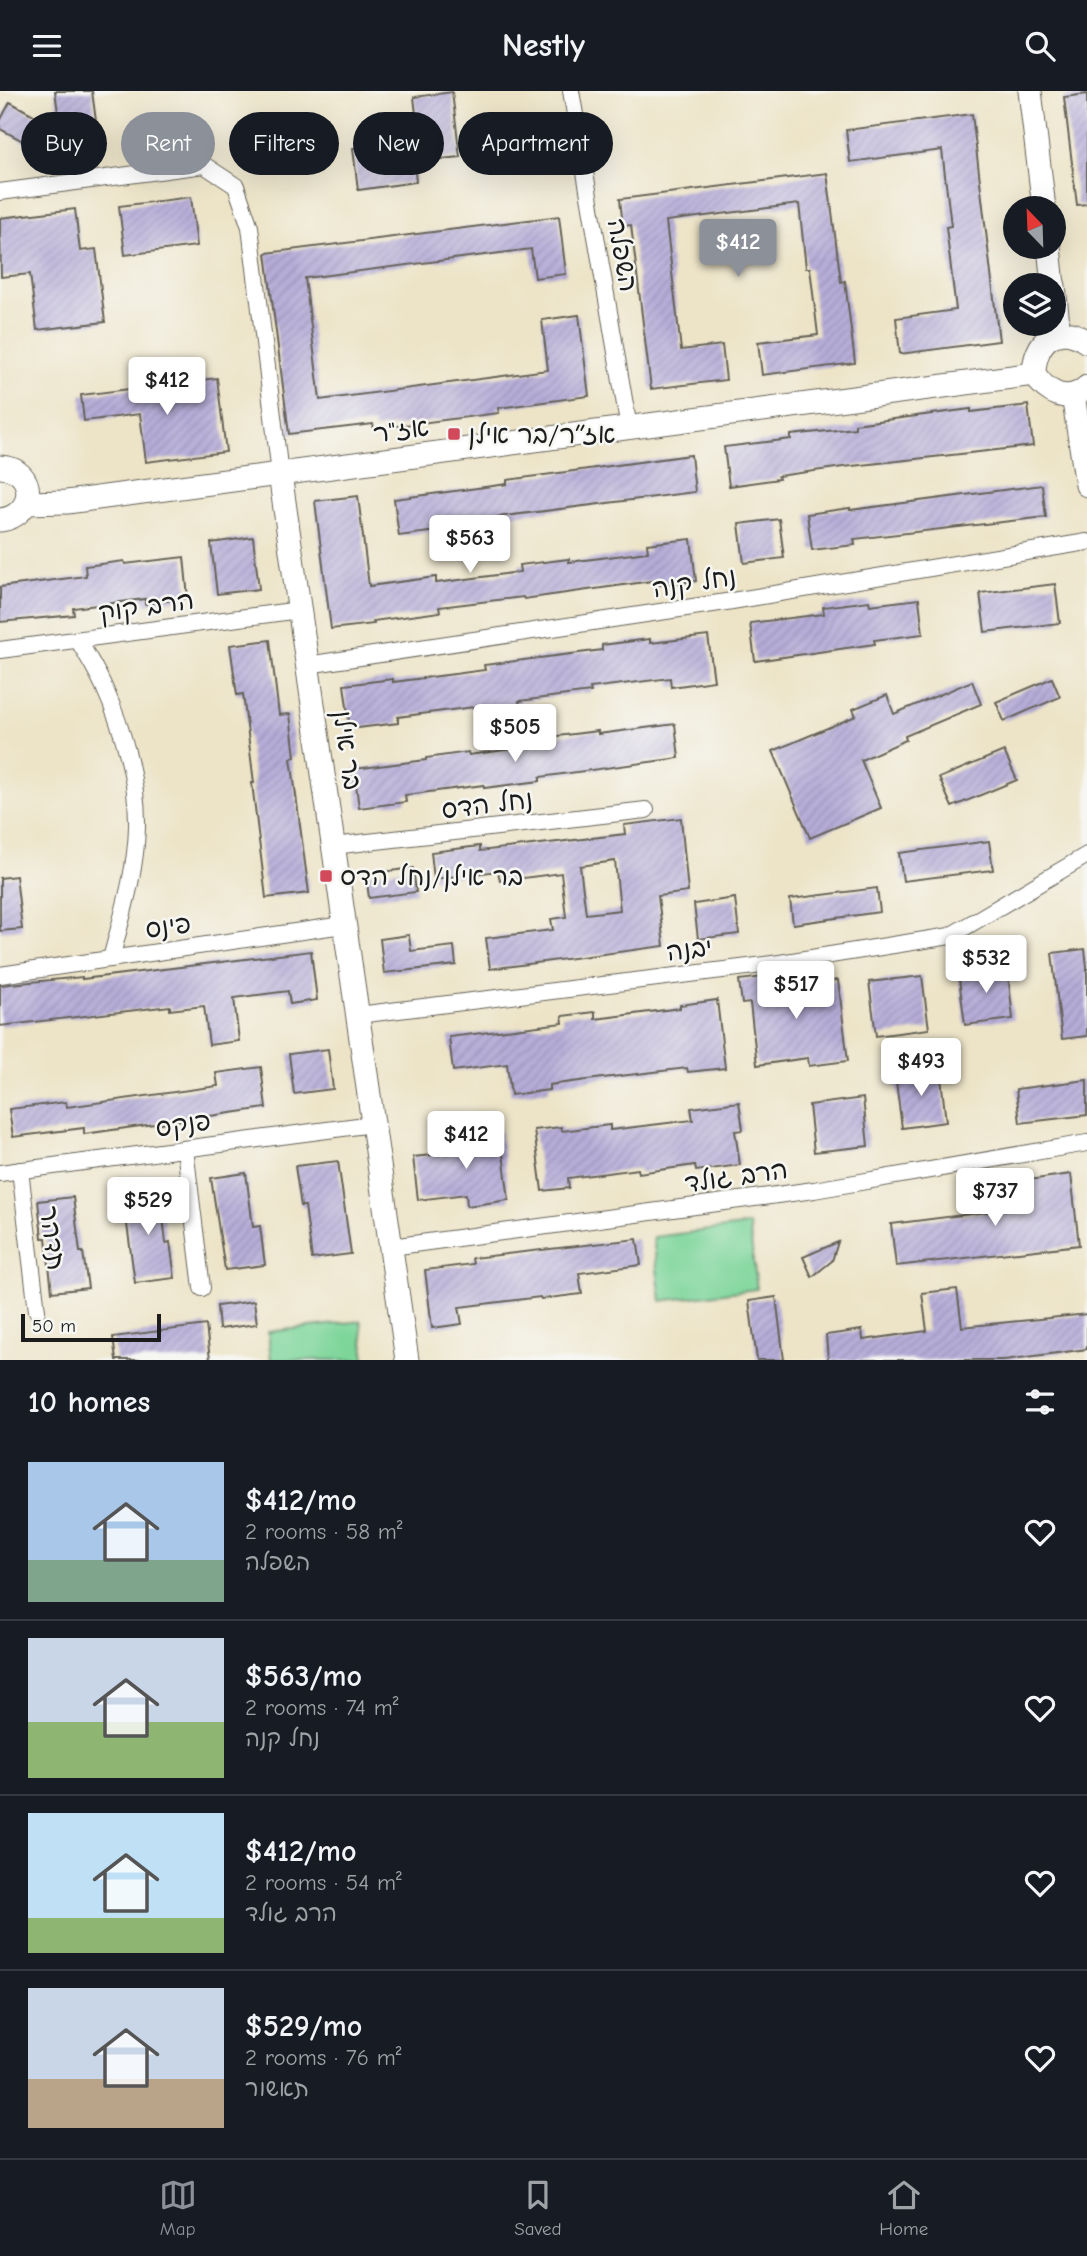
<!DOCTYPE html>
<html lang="en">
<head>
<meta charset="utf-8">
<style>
  :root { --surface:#171b24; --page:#242831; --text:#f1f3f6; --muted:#9ea1a6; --line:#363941; --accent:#8c9099 }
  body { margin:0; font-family:"Comic Neue","Playpen Sans Hebrew",sans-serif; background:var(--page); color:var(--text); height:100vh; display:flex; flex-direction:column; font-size:26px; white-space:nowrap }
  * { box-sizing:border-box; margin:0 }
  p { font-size:23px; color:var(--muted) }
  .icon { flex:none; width:38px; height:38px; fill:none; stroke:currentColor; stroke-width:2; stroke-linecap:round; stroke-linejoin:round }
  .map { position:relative; height:1269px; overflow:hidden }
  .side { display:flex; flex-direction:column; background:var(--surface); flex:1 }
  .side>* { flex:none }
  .guide { position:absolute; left:21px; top:21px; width:700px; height:63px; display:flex; gap:14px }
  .needle { width:46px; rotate:337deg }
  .tools { position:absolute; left:1003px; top:105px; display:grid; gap:14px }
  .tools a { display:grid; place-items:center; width:63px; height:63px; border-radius:50%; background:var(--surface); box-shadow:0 7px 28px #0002; font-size:35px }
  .scale { position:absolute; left:21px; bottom:18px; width:140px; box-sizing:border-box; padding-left:7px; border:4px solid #1c1c1c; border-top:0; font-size:19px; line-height:24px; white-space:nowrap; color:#1c1c1c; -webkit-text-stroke:5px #f6f6f2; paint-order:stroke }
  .price { position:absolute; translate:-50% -60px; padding:0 16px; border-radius:7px; background:#fff; color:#222; font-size:23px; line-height:46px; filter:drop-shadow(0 2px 4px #0008) }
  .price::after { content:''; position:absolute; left:50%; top:42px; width:21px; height:16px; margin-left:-10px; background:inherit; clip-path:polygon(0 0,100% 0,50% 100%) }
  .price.active { background:var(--accent); color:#fff }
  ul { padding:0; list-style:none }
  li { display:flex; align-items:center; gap:21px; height:175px; padding:0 28px }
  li+li { border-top:2px solid var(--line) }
  li span { display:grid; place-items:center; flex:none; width:196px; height:140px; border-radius:0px; color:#555 }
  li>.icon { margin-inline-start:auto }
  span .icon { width:84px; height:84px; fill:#fffc; stroke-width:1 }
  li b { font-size:30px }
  h2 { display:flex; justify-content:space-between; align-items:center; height:84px; padding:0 28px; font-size:30px }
  .pill { padding:0 24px; border-radius:32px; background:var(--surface); box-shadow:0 7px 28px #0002; font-size:24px; line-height:63px }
  .pill.active { background:var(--accent); color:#fff }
  header { display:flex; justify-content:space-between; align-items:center; height:91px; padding:0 28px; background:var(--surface); font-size:32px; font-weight:800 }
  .menu { display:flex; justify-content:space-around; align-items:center; height:98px; border-top:2px solid var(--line); background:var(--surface); font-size:19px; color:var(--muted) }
  .menu a { display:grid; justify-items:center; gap:4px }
  .menu .active { color:var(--accent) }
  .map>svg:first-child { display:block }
</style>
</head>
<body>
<header><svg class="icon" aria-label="menu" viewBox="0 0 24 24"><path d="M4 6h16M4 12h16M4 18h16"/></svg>Nestly<svg class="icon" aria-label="search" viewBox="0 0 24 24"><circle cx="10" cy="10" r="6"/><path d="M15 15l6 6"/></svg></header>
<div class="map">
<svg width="1087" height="1269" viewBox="0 0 1087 1269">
  <defs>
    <pattern id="building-hatch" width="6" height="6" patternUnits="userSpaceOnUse" patternTransform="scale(1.75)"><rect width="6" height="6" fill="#b6add8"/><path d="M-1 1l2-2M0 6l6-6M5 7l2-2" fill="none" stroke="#9c94b9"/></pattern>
  </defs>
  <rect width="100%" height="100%" fill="#f6f6f2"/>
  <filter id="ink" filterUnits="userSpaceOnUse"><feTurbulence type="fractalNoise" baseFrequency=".0143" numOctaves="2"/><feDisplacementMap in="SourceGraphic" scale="14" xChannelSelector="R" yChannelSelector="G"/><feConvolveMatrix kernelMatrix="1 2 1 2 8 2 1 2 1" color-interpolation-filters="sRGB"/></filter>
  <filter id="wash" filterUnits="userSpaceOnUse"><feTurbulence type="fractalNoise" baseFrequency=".00686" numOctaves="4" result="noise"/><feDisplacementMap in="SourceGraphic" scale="28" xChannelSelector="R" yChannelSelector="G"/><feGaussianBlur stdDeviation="1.57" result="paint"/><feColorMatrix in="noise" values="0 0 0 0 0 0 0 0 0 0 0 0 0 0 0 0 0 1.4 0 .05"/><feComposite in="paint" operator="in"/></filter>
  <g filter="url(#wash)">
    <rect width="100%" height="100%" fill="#ede4c8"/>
    <g fill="#7dd59a" stroke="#4c785b" stroke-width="2">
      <polygon points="749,1134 757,1198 661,1210 653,1146"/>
      <polygon points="361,1230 365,1269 271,1269 268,1241"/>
    </g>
    <g id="blocks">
      <g fill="url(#building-hatch)" fill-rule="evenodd">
        <polygon points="55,0 92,0 99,53 63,57"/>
        <polygon points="452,1 460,66 414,71 416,91 358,99 353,57 419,49 414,6"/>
        <polygon points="1087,3 1087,113 1077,114 1064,6"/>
        <polygon points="10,11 50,33 36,57 0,38 0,30"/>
        <polygon points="972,23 999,250 900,263 896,227 956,219 946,136 951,135 942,59 850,71 846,39"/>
        <polygon points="827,82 841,191 845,190 855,272 762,284 758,251 818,244 810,177 806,177 799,113 666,130 681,259 722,254 726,289 651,298 631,134 623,135 620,108"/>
        <polygon points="191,106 197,155 125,164 119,115"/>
        <polygon points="75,118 80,160 96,158 105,231 37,239 30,183 1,186 0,127"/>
        <polygon points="559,125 566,183 535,187 531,158 305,187 320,309 548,279 542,229 579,224 589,305 498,317 499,322 374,338 373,333 289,343 266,162"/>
        <polygon points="217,287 226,361 146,371 140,323 84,330 81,304"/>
        <polygon points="1028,314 1033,355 843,376 778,385 779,388 729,395 724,356 791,348 791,344 855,337 855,333 971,318 971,321"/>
        <polygon points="691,364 695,401 497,426 498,432 399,445 394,408 507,393 507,389"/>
        <polygon points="1042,394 1046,426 854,448 855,454 812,459 807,423 850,417 850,419"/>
        <polygon points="358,405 369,495 436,486 436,492 520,481 519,474 569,468 569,471 648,461 647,453 691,448 696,490 652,495 652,490 524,508 523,506 439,516 440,521 373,530 374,533 331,538 315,410"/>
        <polygon points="779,428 784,467 744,472 739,433"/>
        <polygon points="253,446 259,498 217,503 211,452"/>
        <polygon points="184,466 188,507 145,513 145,508 73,517 74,524 0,531 0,496 86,485 85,475 124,470 125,473"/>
        <polygon points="1055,493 1060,532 985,541 980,502"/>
        <polygon points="919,508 923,543 874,549 875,553 755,570 750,532 824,523 823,516 869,510 870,514"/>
        <polygon points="708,545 714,590 671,596 670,587 590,597 591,601 519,610 520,615 490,619 489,614 398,626 398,632 350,638 344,594 393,588 393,591 485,579 484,574 602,559 602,554 650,548 650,552"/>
        <polygon points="270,549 279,624 290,623 295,666 291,667 309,802 266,807 252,692 254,692 243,603 237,604 230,554"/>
        <polygon points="1052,587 1060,606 1004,630 996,611"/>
        <polygon points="972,590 981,613 905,645 906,649 861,669 881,717 810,747 773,660 856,625 853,618 887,604 894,623"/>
        <polygon points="675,633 679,667 540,686 540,690 484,697 484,694 405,704 406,711 359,717 354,678 426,669 426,667 468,661 469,664 550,653 549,646 598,640 598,643"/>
        <polygon points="1004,660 1017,689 952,716 939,687"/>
        <path d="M681,727L688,801L658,805L664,855L490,878L486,847L553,839L551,828L566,826L561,782L500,790L498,780L434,788L431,761L480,755V760L625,743L624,734ZM615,770L620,819L586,823L580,775Z"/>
        <polygon points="989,750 993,779 903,790 899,762"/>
        <polygon points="413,777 416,801 369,807 366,783"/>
        <polygon points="16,785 22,838 0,840 0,787"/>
        <polygon points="877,797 880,821 793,833 790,808"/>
        <polygon points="735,807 739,843 698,848 694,813"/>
        <polygon points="409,844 411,860 454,855 456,874 384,882 380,848"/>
        <polygon points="1085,858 1087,876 1087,945 1062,948 1052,862"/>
        <polygon points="311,860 317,909 290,913 288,900 234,907 239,950 209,954 204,915 170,919 170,915 0,935 0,894 82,886 82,888"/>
        <polygon points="1007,874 1013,928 965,934 958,880"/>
        <polygon points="771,885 772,896 838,889 848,970 809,975 808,967 757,974 750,912 742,913 739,889"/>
        <polygon points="922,885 929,938 876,945 869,891"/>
        <polygon points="717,909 725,977 688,981 687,977 603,987 549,994 549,999 511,1004 507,973 453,980 449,946 563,932 562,925 595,921 595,928 680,917 680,914"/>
        <polygon points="328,958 333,998 294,1003 289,963"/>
        <polygon points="261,976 266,1017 84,1043 84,1037 13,1046 9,1018 66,1011 67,1016 218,995 216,982"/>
        <polygon points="940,978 946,1031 902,1037 895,983"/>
        <polygon points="1087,989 1087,1024 1020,1032 1016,998"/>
        <polygon points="863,1007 868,1055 814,1061 809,1014"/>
        <polygon points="739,1011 743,1039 735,1040 740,1074 696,1080 695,1074 639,1082 638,1078 568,1087 569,1097 542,1100 534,1039 561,1036 562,1040 610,1034 610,1039 693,1029 691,1017"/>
        <polygon points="500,1039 509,1109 467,1115 466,1103 418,1109 413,1066 461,1061 459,1044"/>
        <polygon points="338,1070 351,1163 312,1168 305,1115 301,1115 295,1075"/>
        <polygon points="246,1082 253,1136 260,1135 265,1174 225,1179 211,1087"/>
        <polygon points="1071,1083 1079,1154 896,1175 891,1133 1026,1116 1022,1090"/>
        <polygon points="160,1099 166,1152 170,1151 175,1187 135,1192 123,1104"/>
        <polygon points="73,1106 80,1161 83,1161 88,1197 52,1201 46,1147 42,1147 38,1110"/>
        <polygon points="637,1148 641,1174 579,1182 582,1203 541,1208 540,1206 459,1216 462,1233 432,1237 425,1179 473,1173 472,1167"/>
        <polygon points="838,1151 832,1170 812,1186 803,1166"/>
        <polygon points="957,1198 962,1236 1087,1223 1087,1258 1004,1269 828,1269 826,1244 862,1239 863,1249 927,1240 922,1202"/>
        <polygon points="776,1206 784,1269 757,1269 749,1210"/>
        <polygon points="254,1210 257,1233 219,1238 217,1215"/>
        <polygon points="206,1234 210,1269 116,1269 113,1246"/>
      </g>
    </g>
  </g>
  <g filter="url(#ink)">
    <use href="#blocks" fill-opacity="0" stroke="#656258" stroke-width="2"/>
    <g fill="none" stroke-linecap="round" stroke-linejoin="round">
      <g stroke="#656258" stroke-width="18">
        <g id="street">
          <polyline points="571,0 629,337"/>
          <polyline points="0,101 204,74 236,95 250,136 280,383"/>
          <path d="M78,549C87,564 97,580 104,596C123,638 138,690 137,736C136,781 122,825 111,868"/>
          <polyline points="0,559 299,519"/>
          <polyline points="307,574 726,511 1087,451"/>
          <polyline points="333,755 646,719"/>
          <polyline points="0,884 343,834"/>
          <polyline points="358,924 780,872 950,845 1087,764"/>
          <polyline points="185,1058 202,1197"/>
          <polyline points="20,1079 37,1220"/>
          <polyline points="0,1082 373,1033"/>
          <polyline points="391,1156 814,1099 1087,1052"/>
        </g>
      </g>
      <g stroke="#656258" stroke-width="25">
        <g id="secondary">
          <polyline points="1030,0 1044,117"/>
          <polyline points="1049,156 1053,194"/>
          <polyline points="1054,195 1059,243"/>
          <path d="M1087,251C1057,229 1034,251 1034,283C1047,302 1067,314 1087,296"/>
          <polyline points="1073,304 1087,394"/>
          <path d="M0,376C37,377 37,425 0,429"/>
          <polyline points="280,383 407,1269"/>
          <polyline points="26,412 67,411 1034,283"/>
        </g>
      </g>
      <use href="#street" stroke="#fff" stroke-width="16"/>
      <use href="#secondary" stroke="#fff" stroke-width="23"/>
    </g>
  </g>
  <g fill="#d1495b" stroke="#f6f6f2" stroke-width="2.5">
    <rect x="447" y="336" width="14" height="14" rx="3.5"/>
    <rect x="319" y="778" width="14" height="14" rx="3.5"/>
  </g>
  <g text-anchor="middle" stroke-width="5" stroke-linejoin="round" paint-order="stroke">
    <g font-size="26" fill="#1c1c1c" stroke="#f6f6f2">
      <text transform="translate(623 164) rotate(80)" y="9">השפלה</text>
      <text transform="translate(401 339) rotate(-8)" y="9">אז"ר</text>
      <text transform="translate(694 491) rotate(-9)" y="9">נחל קנה</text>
      <text transform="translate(146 515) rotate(-8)" y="9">הרב קוק</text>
      <text transform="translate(348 659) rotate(82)" y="9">בר אילן</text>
      <text transform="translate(487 713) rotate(-7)" y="9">נחל הדס</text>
      <text transform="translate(168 835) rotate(-8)" y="9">פינס</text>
      <text transform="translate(689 858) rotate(-7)" y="9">יבנה</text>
      <text transform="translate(183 1033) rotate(-8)" y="9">פנקס</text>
      <text transform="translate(736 1085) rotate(-8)" y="9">הרב גולד</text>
      <text transform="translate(53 1147) rotate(83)" y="9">תדהר</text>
    </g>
    <g font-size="26" fill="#1c1c1c" stroke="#f6f6f2" text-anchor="start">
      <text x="468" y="352">אז״ר/בר אילן</text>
      <text x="340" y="794">בר אילן/נחל הדס</text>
    </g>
  </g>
</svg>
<div class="tools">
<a><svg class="needle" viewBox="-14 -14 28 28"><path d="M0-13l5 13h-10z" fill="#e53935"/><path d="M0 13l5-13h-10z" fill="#9ea1a6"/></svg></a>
<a><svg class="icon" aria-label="layers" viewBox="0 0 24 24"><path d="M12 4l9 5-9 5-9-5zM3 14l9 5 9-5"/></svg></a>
</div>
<div class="scale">50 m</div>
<b class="price active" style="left:738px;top:188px">$412</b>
<b class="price" style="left:167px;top:326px">$412</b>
<b class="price" style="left:470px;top:484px">$563</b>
<b class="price" style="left:515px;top:673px">$505</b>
<b class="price" style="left:986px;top:904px">$532</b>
<b class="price" style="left:796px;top:930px">$517</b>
<b class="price" style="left:921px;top:1007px">$493</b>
<b class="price" style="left:466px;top:1080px">$412</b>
<b class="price" style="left:995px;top:1137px">$737</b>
<b class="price" style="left:148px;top:1146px">$529</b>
<div class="guide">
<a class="pill">Buy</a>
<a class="pill active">Rent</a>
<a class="pill">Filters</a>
<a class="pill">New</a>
<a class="pill">Apartment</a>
</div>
</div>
<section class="side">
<h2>10 homes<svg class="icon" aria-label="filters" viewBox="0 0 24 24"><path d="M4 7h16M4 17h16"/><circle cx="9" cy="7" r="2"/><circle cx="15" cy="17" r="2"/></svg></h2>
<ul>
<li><span style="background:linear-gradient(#a9c7e8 70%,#7fa58c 0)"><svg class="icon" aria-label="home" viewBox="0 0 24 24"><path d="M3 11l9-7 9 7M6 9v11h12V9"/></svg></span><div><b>$412/mo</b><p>2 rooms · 58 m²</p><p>השפלה</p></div><svg class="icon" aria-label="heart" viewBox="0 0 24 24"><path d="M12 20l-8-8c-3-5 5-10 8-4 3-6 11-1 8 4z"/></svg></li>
<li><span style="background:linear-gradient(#c9d6e8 60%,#8fb573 0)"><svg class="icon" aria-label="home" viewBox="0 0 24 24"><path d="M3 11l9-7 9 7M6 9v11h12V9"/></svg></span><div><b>$563/mo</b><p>2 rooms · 74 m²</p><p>נחל קנה</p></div><svg class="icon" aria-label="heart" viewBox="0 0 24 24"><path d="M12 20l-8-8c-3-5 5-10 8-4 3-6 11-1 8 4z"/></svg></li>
<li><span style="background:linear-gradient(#bfe0f5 75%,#8fb573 0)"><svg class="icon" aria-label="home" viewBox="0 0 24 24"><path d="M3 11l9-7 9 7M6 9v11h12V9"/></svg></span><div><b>$412/mo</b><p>2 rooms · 54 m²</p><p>הרב גולד</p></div><svg class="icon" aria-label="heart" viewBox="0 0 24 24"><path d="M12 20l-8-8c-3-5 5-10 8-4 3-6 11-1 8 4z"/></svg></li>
<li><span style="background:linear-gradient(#c9d6e8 65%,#b9a48a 0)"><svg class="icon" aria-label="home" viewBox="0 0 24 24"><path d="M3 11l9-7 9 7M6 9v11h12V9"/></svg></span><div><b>$529/mo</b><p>2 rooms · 76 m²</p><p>תאשור</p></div><svg class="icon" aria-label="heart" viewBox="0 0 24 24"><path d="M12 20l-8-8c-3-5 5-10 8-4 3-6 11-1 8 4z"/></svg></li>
</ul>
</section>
<nav class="menu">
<a class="active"><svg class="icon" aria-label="map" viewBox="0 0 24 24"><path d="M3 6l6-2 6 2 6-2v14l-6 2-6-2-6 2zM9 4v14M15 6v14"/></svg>Map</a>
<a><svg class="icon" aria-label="saved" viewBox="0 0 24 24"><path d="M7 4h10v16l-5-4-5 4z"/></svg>Saved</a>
<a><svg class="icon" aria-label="home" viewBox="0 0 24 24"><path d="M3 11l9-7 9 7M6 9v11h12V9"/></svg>Home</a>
</nav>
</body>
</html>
